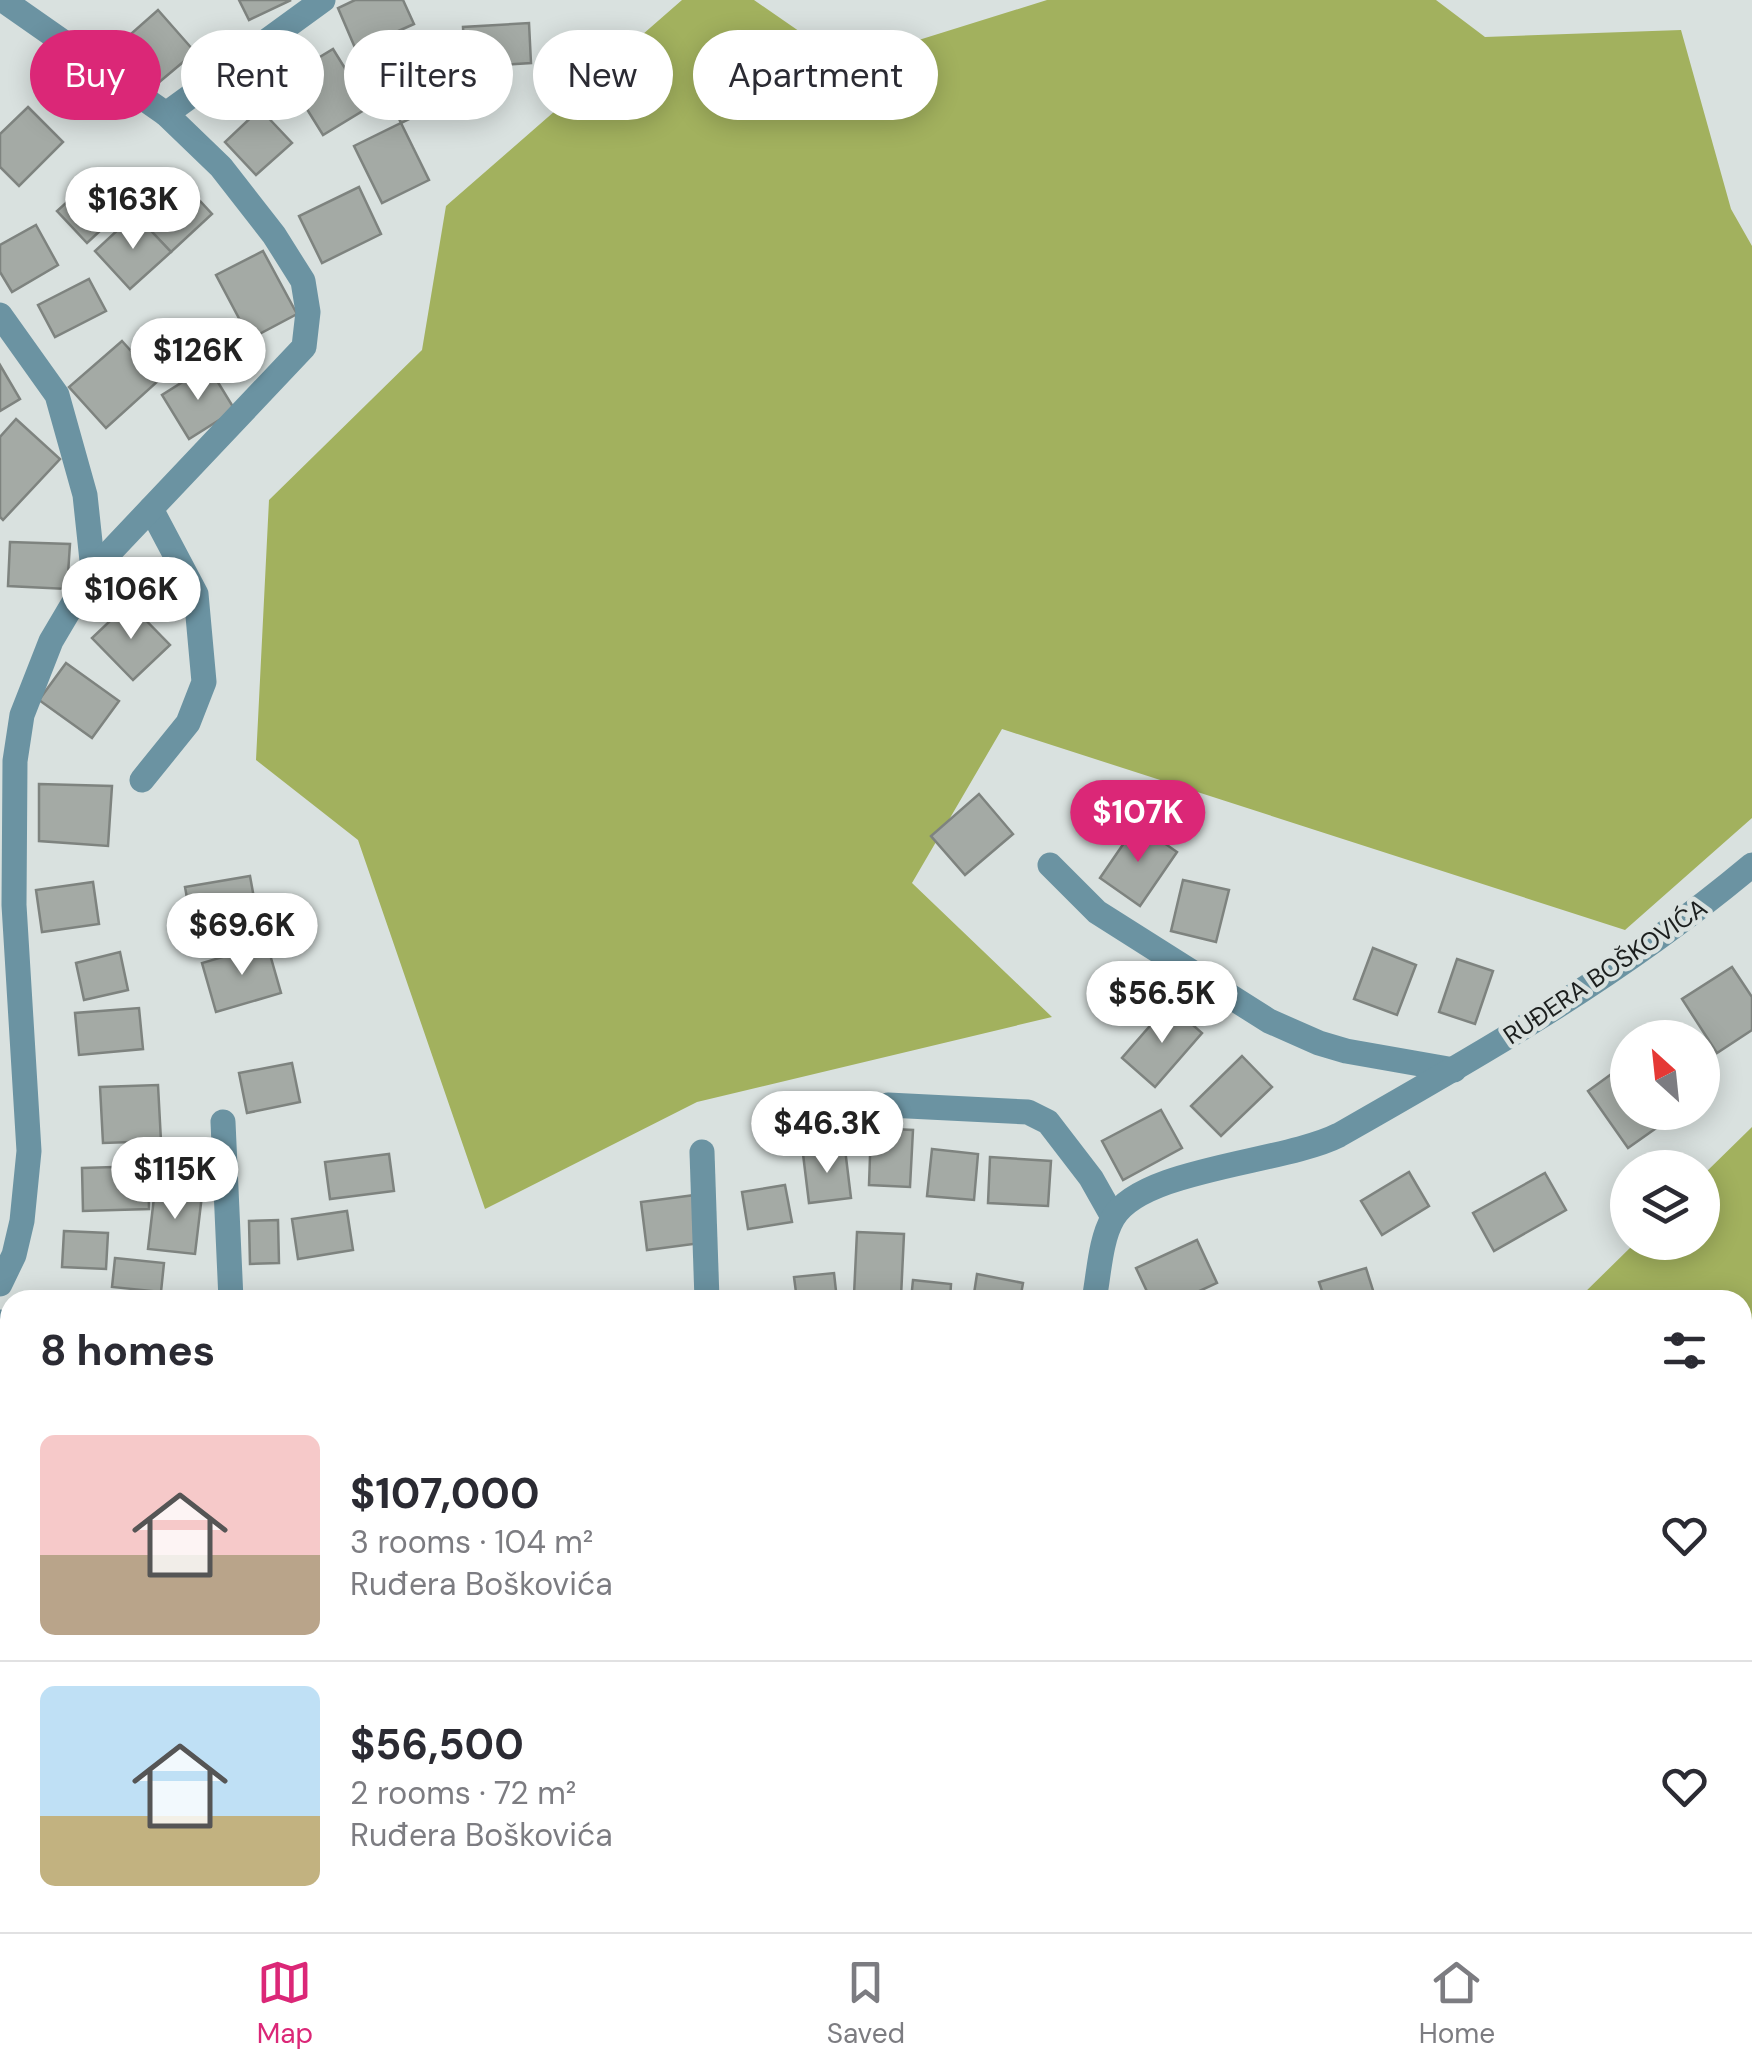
<!DOCTYPE html>
<html lang="en">
<head>
<meta charset="utf-8">
<style>
  :root { --surface:#fff; --page:#f2f2f3; --text:#2b2b33; --muted:#7c7c81; --line:#e1e1e2; --accent:#db2777 }
  body { margin:0; font-family:"DM Sans",sans-serif; background:var(--page); color:var(--text); height:100vh; display:flex; flex-direction:column; font-size:38px; white-space:nowrap }
  * { box-sizing:border-box; margin:0 }
  p { font-size:32px; color:var(--muted) }
  .icon { flex:none; width:55px; height:55px; fill:none; stroke:currentColor; stroke-width:2; stroke-linecap:round; stroke-linejoin:round }
  .map { position:relative; flex:1; overflow:hidden }
  .details { position:absolute; left:0px; top:1290px; width:1752px; height:642px; display:flex; flex-direction:column; background:var(--surface); border-radius:30px 30px 0 0; box-shadow:0 5px 25px #0003 }
  .details>* { flex:none }
  .guide { position:absolute; left:30px; top:30px; width:1000px; height:90px; display:flex; gap:20px }
  .needle { width:65px; rotate:333deg }
  .tools { position:absolute; left:1610px; top:1020px; display:grid; gap:20px }
  .tools a { display:grid; place-items:center; width:110px; height:110px; border-radius:50%; background:var(--surface); box-shadow:0 5px 25px #0003; font-size:50px }
  .price { position:absolute; translate:-50% -85px; padding:0 22px; border-radius:35px; background:#fff; color:#222; font-size:32px; line-height:65px; filter:drop-shadow(0 2px 5px #0008) }
  .price::after { content:''; position:absolute; left:50%; top:60px; width:30px; height:22px; margin-left:-15px; background:inherit; clip-path:polygon(0 0,100% 0,50% 100%) }
  .price.selected { background:var(--accent); color:#fff }
  ul { padding:0; list-style:none }
  li { display:flex; align-items:center; gap:30px; height:250px; padding:0 40px }
  li+li { border-top:2px solid var(--line) }
  li span { display:grid; place-items:center; flex:none; width:280px; height:200px; border-radius:15px; color:#555 }
  li>.icon { margin-inline-start:auto }
  span .icon { width:120px; height:120px; fill:#fffc; stroke-width:1 }
  li b { font-size:42px }
  h2 { display:flex; justify-content:space-between; align-items:center; height:120px; padding:0 40px; font-size:42px }
  .chip { padding:0 35px; border-radius:45px; background:var(--surface); box-shadow:0 5px 25px #0003; font-size:35px; line-height:90px }
  .chip.selected { background:var(--accent); color:#fff }
  .dock { display:flex; justify-content:space-around; align-items:center; height:140px; border-top:2px solid var(--line); background:var(--surface); font-size:28px; color:var(--muted) }
  .dock a { display:grid; justify-items:center; gap:5px }
  .dock .selected { color:var(--accent) }
  .map>svg:first-child { display:block }
</style>
</head>
<body>
<div class="map">
<svg width="1752" height="1932" viewBox="0 0 1752 1932">
  <rect width="100%" height="100%" fill="#d9e1df"/>
  <g fill="#a2b15e">
    <polygon points="682,0 754,0 845,63 1047,0 1436,0 1485,37 1681,30 1731,209 1752,246 1752,818 1625,930 1002,729 912,883 1052,1017 697,1102 485,1209 358,840 256,760 269,500 422,350 446,206"/>
    <polygon points="1752,1127 1752,1932 640,1932 644,1924 650,1922 1742,1922 1742,1300 1577,1300 1635,1243 1702,1242 1703,1175"/>
  </g>
  <g fill="#a4aaa5" stroke="#7e837f" stroke-width="2.5">
    <polygon points="239,0 291,0 249,20"/>
    <polygon points="355,0 403,0 414,24 356,50 338,8"/>
    <polygon points="158,10 195,52 151,89 115,48"/>
    <polygon points="529,23 531,63 465,67 463,27"/>
    <polygon points="333,49 369,107 323,135 287,77"/>
    <polygon points="423,49 448,100 401,123 377,72"/>
    <polygon points="28,107 63,142 19,186 0,167 0,134"/>
    <polygon points="260,109 292,143 256,175 225,142"/>
    <polygon points="401,123 429,180 382,203 354,146"/>
    <polygon points="99,173 128,205 87,243 57,211"/>
    <polygon points="177,176 212,214 171,252 135,214"/>
    <polygon points="359,187 381,234 322,263 299,216"/>
    <polygon points="135,214 171,252 130,289 95,251"/>
    <polygon points="36,225 58,265 12,292 0,272 0,245"/>
    <polygon points="263,251 297,314 250,339 216,275"/>
    <polygon points="89,279 106,311 55,337 38,305"/>
    <polygon points="122,341 158,381 106,428 69,387"/>
    <polygon points="0,365 20,399 0,411"/>
    <polygon points="208,366 235,410 189,439 162,395"/>
    <polygon points="16,419 60,459 3,520 0,517 0,437"/>
    <polygon points="10,542 70,544 67,589 8,586"/>
    <polygon points="129,603 170,645 133,680 92,638"/>
    <polygon points="66,663 119,701 92,738 39,700"/>
    <polygon points="39,784 112,786 108,846 39,841"/>
    <polygon points="979,794 1013,834 965,875 931,836"/>
    <polygon points="1137,824 1177,852 1140,906 1100,878"/>
    <polygon points="250,876 258,920 193,931 185,887"/>
    <polygon points="1183,880 1229,890 1216,942 1171,931"/>
    <polygon points="93,882 99,924 42,932 36,890"/>
    <polygon points="267,944 281,993 216,1012 202,963"/>
    <polygon points="1373,948 1416,965 1397,1015 1354,999"/>
    <polygon points="120,952 128,990 84,1000 76,963"/>
    <polygon points="1457,959 1493,971 1475,1024 1439,1012"/>
    <polygon points="1732,967 1752,997 1752,1030 1717,1053 1682,999"/>
    <polygon points="1169,1004 1202,1033 1155,1087 1122,1058"/>
    <polygon points="139,1008 143,1049 79,1055 75,1013"/>
    <polygon points="1242,1056 1272,1087 1221,1136 1191,1106"/>
    <polygon points="1628,1062 1628,1112 1676,1114 1628,1148 1588,1091"/>
    <polygon points="292,1063 300,1102 247,1113 239,1073"/>
    <polygon points="158,1085 161,1141 103,1143 100,1087"/>
    <polygon points="1161,1110 1182,1148 1123,1180 1102,1141"/>
    <polygon points="871,1128 913,1130 910,1187 869,1185"/>
    <polygon points="845,1149 851,1198 809,1203 803,1154"/>
    <polygon points="932,1149 978,1154 974,1200 927,1196"/>
    <polygon points="389,1154 394,1191 330,1199 325,1162"/>
    <polygon points="990,1157 1051,1161 1048,1206 988,1203"/>
    <polygon points="148,1166 149,1209 83,1211 82,1168"/>
    <polygon points="1409,1172 1429,1206 1382,1235 1361,1201"/>
    <polygon points="1545,1173 1566,1210 1494,1251 1473,1213"/>
    <polygon points="785,1185 792,1222 748,1229 742,1192"/>
    <polygon points="155,1189 202,1195 195,1254 148,1249"/>
    <polygon points="695,1195 701,1243 647,1250 641,1202"/>
    <polygon points="347,1211 353,1250 298,1259 292,1219"/>
    <polygon points="278,1220 279,1263 250,1264 249,1221"/>
    <polygon points="64,1231 108,1233 106,1269 62,1267"/>
    <polygon points="857,1232 904,1234 901,1297 854,1295"/>
    <polygon points="1197,1240 1217,1283 1180,1300 1151,1300 1136,1268"/>
    <polygon points="115,1258 164,1263 161,1292 112,1287"/>
    <polygon points="1366,1268 1376,1300 1325,1300 1319,1282"/>
    <polygon points="834,1273 837,1300 797,1300 794,1277"/>
    <polygon points="977,1274 1023,1283 1020,1300 973,1300"/>
    <polygon points="913,1280 951,1284 950,1300 911,1300"/>
    <polygon points="73,1294 144,1300 72,1300"/>
    <polygon points="0,1514 10,1520 10,1563 2,1576"/>
    <polygon points="0,1644 10,1647 0,1688"/>
    <polygon points="10,1836 10,1873 0,1854 0,1842"/>
    <polygon points="13,1922 74,1922 79,1932 19,1932"/>
    <polygon points="130,1922 164,1922 169,1932 113,1932"/>
    <polygon points="176,1922 227,1922 228,1924 215,1932 182,1932"/>
    <polygon points="239,1922 265,1922 255,1932 247,1932"/>
    <polygon points="483,1922 536,1922 526,1932 493,1932"/>
  </g>
  <g fill="none" stroke-linecap="round" stroke-linejoin="round">
    <g stroke="#6b93a2" stroke-width="25">
      <polyline points="166,114 323,0"/>
      <polyline points="0,315 57,395 85,495 93,570"/>
      <polyline points="142,780 188,723 204,682 196,594 151,509"/>
      <polyline points="1050,865 1097,912 1269,1021 1319,1043 1346,1051 1454,1070"/>
      <polyline points="888,1105 1028,1112 1048,1122 1091,1178 1113,1217"/>
      <polyline points="223,1122 231,1300"/>
      <polyline points="702,1152 707,1300"/>
      <polyline points="0,1284 14,1255 22,1221 29,1151 14,905 15,761 22,715 51,641 93,570 304,347 308,312 303,281 274,235 221,167 166,114 3,0"/>
      <path d="M1094,1300C1099,1275 1100,1240 1113,1218C1142,1168 1284,1163 1339,1135C1485,1052 1622,974 1752,865"/>
      <polyline points="0,1322 10,1326"/>
      <polyline points="88,1922 89,1932"/>
      <polyline points="397,1922 401,1932"/>
      <polyline points="274,1932 313,1922"/>
    </g>
  </g>
  <g text-anchor="middle" stroke-width="9" stroke-linejoin="round" paint-order="stroke">
    <g font-size="25" fill="#1c1f1e" stroke="#d9e1df">
      <text transform="translate(1605 971) rotate(-34)" y="9">RUĐERA BOŠKOVIĆA</text>
    </g>
  </g>
</svg>
<div class="tools">
<a><svg class="needle" viewBox="-14 -14 28 28"><path d="M0-13l5 13h-10z" fill="#e53935"/><path d="M0 13l5-13h-10z" fill="#7c7c81"/></svg></a>
<a><svg class="icon" aria-label="layers" viewBox="0 0 24 24"><path d="M12 4l9 5-9 5-9-5zM3 14l9 5 9-5"/></svg></a>
</div>
<b class="price" style="left:133px;top:252px">$163K</b>
<b class="price" style="left:198px;top:403px">$126K</b>
<b class="price" style="left:131px;top:642px">$106K</b>
<b class="price selected" style="left:1138px;top:865px">$107K</b>
<b class="price" style="left:242px;top:978px">$69.6K</b>
<b class="price" style="left:1162px;top:1046px">$56.5K</b>
<b class="price" style="left:827px;top:1176px">$46.3K</b>
<b class="price" style="left:175px;top:1222px">$115K</b>
<div class="guide">
<a class="chip selected">Buy</a>
<a class="chip">Rent</a>
<a class="chip">Filters</a>
<a class="chip">New</a>
<a class="chip">Apartment</a>
</div>
<section class="details">
<h2>8 homes<svg class="icon" aria-label="filters" viewBox="0 0 24 24"><path d="M4 7h16M4 17h16"/><circle cx="9" cy="7" r="2"/><circle cx="15" cy="17" r="2"/></svg></h2>
<ul>
<li><span style="background:linear-gradient(#f6c9c9 60%,#b9a48a 0)"><svg class="icon" aria-label="home" viewBox="0 0 24 24"><path d="M3 11l9-7 9 7M6 9v11h12V9"/></svg></span><div><b>$107,000</b><p>3 rooms · 104 m²</p><p>Ruđera Boškovića</p></div><svg class="icon" aria-label="heart" viewBox="0 0 24 24"><path d="M12 20l-8-8c-3-5 5-10 8-4 3-6 11-1 8 4z"/></svg></li>
<li><span style="background:linear-gradient(#bfe0f5 65%,#c2b280 0)"><svg class="icon" aria-label="home" viewBox="0 0 24 24"><path d="M3 11l9-7 9 7M6 9v11h12V9"/></svg></span><div><b>$56,500</b><p>2 rooms · 72 m²</p><p>Ruđera Boškovića</p></div><svg class="icon" aria-label="heart" viewBox="0 0 24 24"><path d="M12 20l-8-8c-3-5 5-10 8-4 3-6 11-1 8 4z"/></svg></li>
</ul>
</section>
</div>
<nav class="dock">
<a class="selected"><svg class="icon" aria-label="map" viewBox="0 0 24 24"><path d="M3 6l6-2 6 2 6-2v14l-6 2-6-2-6 2zM9 4v14M15 6v14"/></svg>Map</a>
<a><svg class="icon" aria-label="saved" viewBox="0 0 24 24"><path d="M7 4h10v16l-5-4-5 4z"/></svg>Saved</a>
<a><svg class="icon" aria-label="home" viewBox="0 0 24 24"><path d="M3 11l9-7 9 7M6 9v11h12V9"/></svg>Home</a>
</nav>
</body>
</html>
